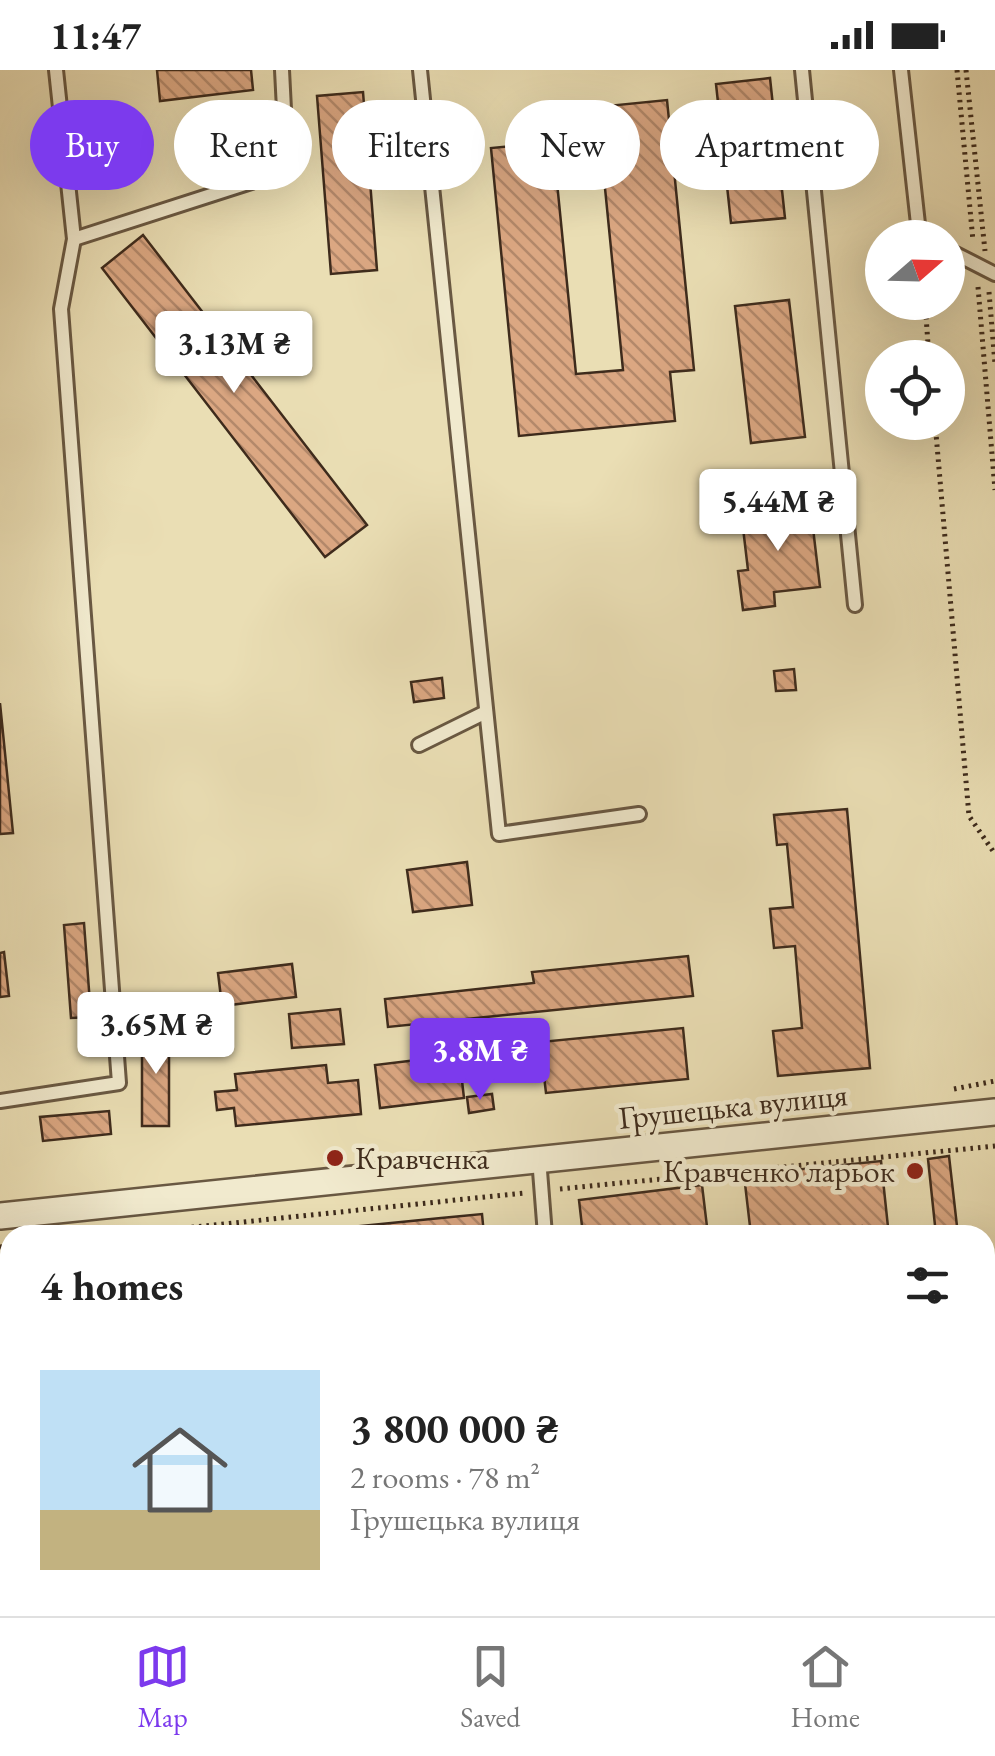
<!DOCTYPE html>
<html lang="en">
<head>
<meta charset="utf-8">
<style>
  :root { --surface:#fff; --page:#f6f6f6; --text:#222; --muted:#767676; --line:#e0e0e0; --accent:#7c3aed }
  body { margin:0; font-family:"EB Garamond",serif; background:var(--page); color:var(--text); height:100vh; display:flex; flex-direction:column; font-size:38px; white-space:nowrap }
  * { box-sizing:border-box; margin:0 }
  p { font-size:32px; color:var(--muted) }
  .icon { flex:none; width:55px; height:55px; fill:none; stroke:currentColor; stroke-width:2; stroke-linecap:round; stroke-linejoin:round }
  .map { position:relative; flex:1; overflow:hidden }
  .sheet { position:absolute; left:0px; top:1155px; width:995px; height:392px; display:flex; flex-direction:column; background:var(--surface); border-radius:30px 30px 0 0; box-shadow:0 10px 40px #0002 }
  .sheet>* { flex:none }
  .hud { position:absolute; left:30px; top:30px; width:935px; height:90px; display:flex; gap:20px }
  .needle { width:65px; rotate:70deg }
  .tools { position:absolute; left:865px; top:150px; display:grid; gap:20px }
  .tools a { display:grid; place-items:center; width:100px; height:100px; border-radius:50%; background:var(--surface); box-shadow:0 10px 40px #0002; font-size:50px }
  .price { position:absolute; translate:-50% -85px; padding:0 22px; border-radius:10px; background:#fff; color:#222; font-size:32px; line-height:65px; filter:drop-shadow(0 2px 5px #0008) }
  .price::after { content:''; position:absolute; left:50%; top:60px; width:30px; height:22px; margin-left:-15px; background:inherit; clip-path:polygon(0 0,100% 0,50% 100%) }
  .price.selected { background:var(--accent); color:#fff }
  ul { padding:0; list-style:none }
  li { display:flex; align-items:center; gap:30px; height:250px; padding:0 40px }
  li span { display:grid; place-items:center; flex:none; width:280px; height:200px; border-radius:0px; color:#555 }
  li>.icon { margin-inline-start:auto }
  span .icon { width:120px; height:120px; fill:#fffc; stroke-width:1 }
  li b { font-size:42px }
  h2 { display:flex; justify-content:space-between; align-items:center; height:120px; padding:0 40px; font-size:42px }
  .pill { padding:0 35px; border-radius:45px; background:var(--surface); box-shadow:0 10px 40px #0002; font-size:35px; line-height:90px }
  .pill.selected { background:var(--accent); color:#fff }
  .status { display:flex; justify-content:space-between; align-items:center; height:70px; padding:0 50px; background:var(--surface); direction:ltr }
  .status svg { height:28px; fill:currentColor }
  .dock { display:flex; justify-content:space-around; align-items:center; height:140px; border-top:2px solid var(--line); background:var(--surface); font-size:28px; color:var(--muted) }
  .dock a { display:grid; justify-items:center; gap:5px }
  .dock .selected { color:var(--accent) }
  .map>svg:first-child { display:block }
</style>
</head>
<body>
<div class="status"><b>11:47</b><svg viewBox="0 0 49 12"><path d="M0 12V9h3v3zM5 12V6h3v6zM10 12V3h3v9zM15 12V0h3v12zM26 1h20v11H26zM47 4h2v5h-2z"/></svg></div>
<div class="map">
<svg width="995" height="1546" viewBox="0 0 995 1546">
  <defs>
    <pattern id="building-back-hatch" width="6" height="6" patternUnits="userSpaceOnUse" patternTransform="scale(2.5)"><rect width="6" height="6" fill="#dba782"/><path d="M-1 5l2 2M0 0l6 6M5-1l2 2" fill="none" stroke="#b3886a"/></pattern>
  </defs>
  <rect width="100%" height="100%" fill="#eadeb4"/>
  <filter id="stains"><feTurbulence type="fractalNoise" baseFrequency=".002" numOctaves="4"/><feColorMatrix values="0 0 0 0 .2 0 0 0 0 .09 0 0 0 0 .02 0 0 0 .5 -.17"/></filter>
  <radialGradient id="worn" r=".72"><stop offset=".6" stop-color="#630" stop-opacity="0"/><stop offset="1" stop-color="#630" stop-opacity=".3"/></radialGradient>
  <g fill="url(#building-back-hatch)" stroke="#3e2b1c" stroke-width="2.5">
    <polygon points="157,0 251,0 253,20 160,31"/>
    <polygon points="770,8 785,148 731,153 716,14"/>
    <polygon points="363,22 377,200 331,204 317,26"/>
    <polygon points="667,30 694,300 670,302 675,351 519,366 491,78 553,72 576,304 623,300 597,37"/>
    <polygon points="143,165 367,455 325,487 102,198"/>
    <polygon points="789,230 805,367 751,373 735,236"/>
    <polygon points="810,433 820,517 774,522 775,536 743,540 738,501 748,500 741,441"/>
    <polygon points="794,599 796,620 776,621 774,601"/>
    <polygon points="442,608 444,628 414,632 411,612"/>
    <polygon points="0,633 13,763 0,764"/>
    <polygon points="847,739 870,998 778,1006 773,961 802,958 795,876 774,878 770,839 793,837 787,774 777,775 774,745"/>
    <polygon points="467,792 472,835 413,842 407,800"/>
    <polygon points="84,853 91,947 71,948 64,855"/>
    <polygon points="4,882 9,926 0,927 0,883"/>
    <polygon points="688,886 693,926 388,957 385,929 534,913 532,902"/>
    <polygon points="292,894 296,927 222,936 218,903"/>
    <polygon points="340,939 344,974 292,978 289,944"/>
    <rect x="142" y="958" width="27" height="98"/>
    <polygon points="683,958 688,1009 546,1023 540,972"/>
    <polygon points="459,985 464,1028 380,1038 375,995"/>
    <polygon points="326,995 328,1013 358,1010 361,1044 236,1056 234,1038 217,1040 215,1022 237,1020 235,1004"/>
    <polygon points="492,1024 494,1039 469,1043 467,1027"/>
    <polygon points="109,1041 111,1064 43,1071 40,1047"/>
    <polygon points="949,1086 958,1165 936,1165 928,1089"/>
    <polygon points="881,1091 888,1157 863,1160 862,1156 805,1162 805,1165 751,1165 744,1105"/>
    <polygon points="702,1115 708,1165 583,1165 579,1130"/>
    <polygon points="482,1144 484,1165 271,1165 441,1148"/>
    <polygon points="10,1195 10,1256 0,1257 0,1196"/>
    <polygon points="995,1237 995,1433 990,1388 985,1389 985,1238"/>
    <polygon points="10,1311 10,1492 0,1493 0,1312"/>
    <polygon points="995,1482 995,1530 990,1483"/>
    <polygon points="990,1483 995,1546 761,1546 760,1538 985,1538 985,1484"/>
    <polygon points="366,1538 367,1546 294,1546"/>
    <polygon points="622,1538 641,1538 641,1546 545,1546"/>
  </g>
  <g fill="none" stroke-linecap="round" stroke-linejoin="round">
    <g stroke="#695842" stroke-width="18">
      <g id="service">
        <polyline points="420,0 499,764 639,744"/>
        <polyline points="802,0 855,535"/>
        <polyline points="901,0 918,154 925,168"/>
        <polyline points="74,169 270,106 286,79 282,0"/>
        <polyline points="948,180 995,204"/>
        <polyline points="419,675 486,642"/>
        <polyline points="0,1031 119,1013 61,239 74,169 56,0"/>
        <polyline points="539,1088 545,1165"/>
        <polyline points="985,1472 995,1471"/>
        <polyline points="753,1538 754,1546"/>
        <polyline points="23,1546 110,1538"/>
        <polyline points="504,1546 511,1538"/>
      </g>
    </g>
    <g stroke="#695842" stroke-width="30">
      <polyline id="minor" points="0,1146 995,1042"/>
    </g>
    <g stroke="#3e2b1c" stroke-width="5" stroke-dasharray="2.5 5" stroke-linecap="butt">
      <polyline points="957,0 973,171"/>
      <polyline points="966,0 985,181"/>
      <polyline points="978,217 995,420"/>
      <polyline points="989,222 995,294"/>
      <polyline points="925,232 929,288"/>
      <polyline points="935,352 969,746 995,784"/>
      <polyline points="954,1019 995,1011"/>
      <polyline points="560,1119 995,1076"/>
      <polyline points="117,1165 524,1123"/>
      <polyline points="0,1177 10,1176"/>
    </g>
    <use href="#service" stroke="#f1eace" stroke-width="12"/>
    <use href="#minor" stroke="#f1eace" stroke-width="25"/>
  </g>
  <g fill="#8f2418" stroke="#f1eace" stroke-width="4">
    <circle cx="335" cy="1088" r="10"/>
    <circle cx="915" cy="1101" r="10"/>
  </g>
  <g text-anchor="middle" stroke-width="9" stroke-linejoin="round" paint-order="stroke">
    <g font-size="32" fill="#3e2b1c" stroke="#f1eace">
      <text transform="translate(733 1036) rotate(-6)" y="11">Грушецька вулиця</text>
    </g>
    <g font-size="32" fill="#3e2b1c" stroke="#f1eace" text-anchor="start">
      <text x="355" y="1099">Кравченка</text>
      <text x="895" y="1112" text-anchor="end">Кравченко ларьок</text>
    </g>
  </g>
  <rect width="100%" height="100%" filter="url(#stains)"/>
  <rect width="100%" height="100%" fill="url(#worn)"/>
</svg>
<div class="tools">
<a><svg class="needle" viewBox="-14 -14 28 28"><path d="M0-13l5 13h-10z" fill="#e53935"/><path d="M0 13l5-13h-10z" fill="#767676"/></svg></a>
<a><svg class="icon" aria-label="locate" viewBox="0 0 24 24"><circle cx="12" cy="12" r="6"/><path d="M12 2v4M12 18v4M2 12h4M18 12h4"/></svg></a>
</div>
<b class="price" style="left:234px;top:326px">3.13M ₴</b>
<b class="price" style="left:778px;top:484px">5.44M ₴</b>
<b class="price" style="left:156px;top:1007px">3.65M ₴</b>
<b class="price selected" style="left:480px;top:1033px">3.8M ₴</b>
<div class="hud">
<a class="pill selected">Buy</a>
<a class="pill">Rent</a>
<a class="pill">Filters</a>
<a class="pill">New</a>
<a class="pill">Apartment</a>
</div>
<section class="sheet">
<h2>4 homes<svg class="icon" aria-label="filters" viewBox="0 0 24 24"><path d="M4 7h16M4 17h16"/><circle cx="9" cy="7" r="2"/><circle cx="15" cy="17" r="2"/></svg></h2>
<ul>
<li><span style="background:linear-gradient(#bfe0f5 70%,#c2b280 0)"><svg class="icon" aria-label="home" viewBox="0 0 24 24"><path d="M3 11l9-7 9 7M6 9v11h12V9"/></svg></span><div><b>3 800 000 ₴</b><p>2 rooms · 78 m²</p><p>Грушецька вулиця</p></div></li>
</ul>
</section>
</div>
<nav class="dock">
<a class="selected"><svg class="icon" aria-label="map" viewBox="0 0 24 24"><path d="M3 6l6-2 6 2 6-2v14l-6 2-6-2-6 2zM9 4v14M15 6v14"/></svg>Map</a>
<a><svg class="icon" aria-label="saved" viewBox="0 0 24 24"><path d="M7 4h10v16l-5-4-5 4z"/></svg>Saved</a>
<a><svg class="icon" aria-label="home" viewBox="0 0 24 24"><path d="M3 11l9-7 9 7M6 9v11h12V9"/></svg>Home</a>
</nav>
</body>
</html>
